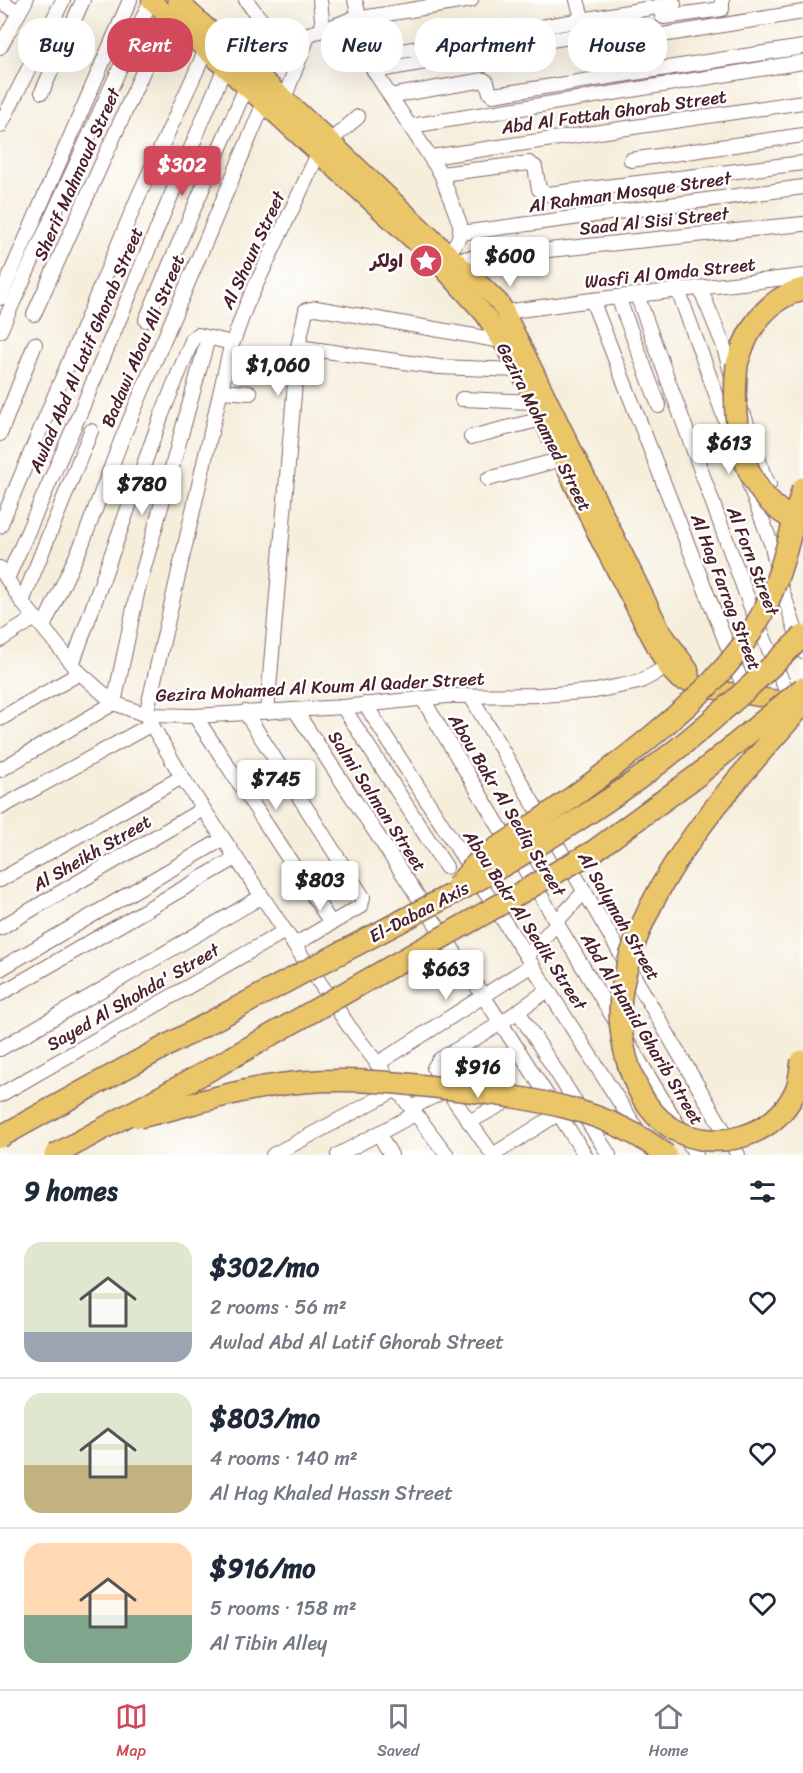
<!DOCTYPE html>
<html lang="en">
<head>
<meta charset="utf-8">
<style>
  :root { --surface:#fff; --page:#f2f2f3; --text:#1f2937; --muted:#747a83; --line:#e0e1e3; --accent:#d1495b }
  body { margin:0; font-family:Sriracha,"Playpen Sans Arabic",sans-serif; background:var(--page); color:var(--text); height:100vh; display:flex; flex-direction:column; font-size:22px; white-space:nowrap }
  * { box-sizing:border-box; margin:0 }
  p { font-size:20px; color:var(--muted) }
  .icon { flex:none; width:33px; height:33px; fill:none; stroke:currentColor; stroke-width:2; stroke-linecap:round; stroke-linejoin:round }
  .map { position:relative; height:1155px; overflow:hidden }
  .sheet { display:flex; flex-direction:column; background:var(--surface); flex:1 }
  .sheet>* { flex:none }
  .guide { position:absolute; left:18px; top:18px; width:768px; height:54px; display:flex; gap:12px }
  .price { position:absolute; translate:-50% -51px; padding:0 14px; border-radius:6px; background:#fff; color:#222; font-size:20px; line-height:39px; filter:drop-shadow(0 2px 3px #0008) }
  .price::after { content:''; position:absolute; left:50%; top:36px; width:18px; height:14px; margin-left:-9px; background:inherit; clip-path:polygon(0 0,100% 0,50% 100%) }
  .price.on { background:var(--accent); color:#fff }
  ul { padding:0; list-style:none }
  li { display:flex; align-items:center; gap:18px; height:150px; padding:0 24px }
  li+li { border-top:2px solid var(--line) }
  li span { display:grid; place-items:center; flex:none; width:168px; height:120px; border-radius:18px; color:#555 }
  li>.icon { margin-inline-start:auto }
  span .icon { width:72px; height:72px; fill:#fffc; stroke-width:1 }
  li b { font-size:26px }
  h2 { display:flex; justify-content:space-between; align-items:center; height:72px; padding:0 24px; font-size:26px }
  .chip { padding:0 21px; border-radius:24px; background:var(--surface); box-shadow:0 6px 24px #0002; font-size:21px; line-height:54px }
  .chip.on { background:var(--accent); color:#fff }
  .tabs { display:flex; justify-content:space-around; align-items:center; height:84px; border-top:2px solid var(--line); background:var(--surface); font-size:16px; color:var(--muted) }
  .tabs a { display:grid; justify-items:center; gap:3px }
  .tabs .on { color:var(--accent) }
  .map>svg:first-child { display:block }
</style>
</head>
<body>
<div class="map">
<svg width="803" height="1155" viewBox="0 0 803 1155">
  <rect width="100%" height="100%" fill="#fff"/>
  <filter id="ink" filterUnits="userSpaceOnUse"><feTurbulence type="fractalNoise" baseFrequency=".0167" numOctaves="2"/><feDisplacementMap in="SourceGraphic" scale="12" xChannelSelector="R" yChannelSelector="G"/><feConvolveMatrix kernelMatrix="1 2 1 2 8 2 1 2 1" color-interpolation-filters="sRGB"/></filter>
  <filter id="wash" filterUnits="userSpaceOnUse"><feTurbulence type="fractalNoise" baseFrequency=".008" numOctaves="4" result="noise"/><feDisplacementMap in="SourceGraphic" scale="24" xChannelSelector="R" yChannelSelector="G"/><feGaussianBlur stdDeviation="1.35" result="paint"/><feColorMatrix in="noise" values="0 0 0 0 0 0 0 0 0 0 0 0 0 0 0 0 0 1.4 0 .05"/><feComposite in="paint" operator="in"/></filter>
  <g filter="url(#wash)">
    <rect width="100%" height="100%" fill="#f5eedb"/>
  </g>
  <g filter="url(#ink)">
    <g fill="none" stroke-linecap="round" stroke-linejoin="round">
      <g stroke="#866769" stroke-width="16">
        <g id="minor">
          <path d="M246,0C253,9 261,22 270,29C292,46 335,26 356,17"/>
          <polyline points="320,0 323,29"/>
          <polyline points="355,0 359,16"/>
          <polyline points="577,0 589,42 595,46 803,12"/>
          <polyline points="0,1 19,12"/>
          <polyline points="660,6 662,16 664,17 722,9 722,0"/>
          <polyline points="0,47 26,0"/>
          <polyline points="367,57 674,4"/>
          <polyline points="374,71 586,34"/>
          <polyline points="42,92 83,0"/>
          <polyline points="390,96 484,80 487,82 490,93 493,95 803,47"/>
          <polyline points="284,99 309,34"/>
          <polyline points="0,126 63,0"/>
          <polyline points="411,126 803,62"/>
          <polyline points="330,141 358,117"/>
          <polyline points="319,152 246,306 230,350 146,715 182,777 348,1025 447,1155"/>
          <polyline points="431,157 803,102"/>
          <polyline points="631,160 803,135"/>
          <polyline points="441,174 529,163 535,167 539,189 547,194 803,163"/>
          <polyline points="461,233 803,187"/>
          <path d="M440,259C453,248 462,241 460,224L441,174L374,71L350,20L471,0"/>
          <polyline points="451,260 803,224"/>
          <polyline points="700,288 723,344 732,376"/>
          <polyline points="678,290 732,438"/>
          <polyline points="637,295 750,605 791,702"/>
          <polyline points="618,297 659,406"/>
          <polyline points="0,298 130,0"/>
          <polyline points="592,300 747,696"/>
          <polyline points="505,312 592,300 803,276"/>
          <polyline points="34,314 168,16"/>
          <polyline points="146,320 246,87"/>
          <polyline points="0,331 151,0"/>
          <polyline points="298,347 439,367 519,370"/>
          <polyline points="221,391 250,393"/>
          <polyline points="462,399 534,402"/>
          <polyline points="744,415 763,473 769,485"/>
          <polyline points="0,434 35,344"/>
          <polyline points="471,437 542,419"/>
          <polyline points="488,479 562,459"/>
          <polyline points="749,484 772,546 780,584 803,652"/>
          <polyline points="0,526 139,195 206,50"/>
          <polyline points="0,568 22,602 80,673 114,703 146,715 195,716 343,707 447,696 541,695 595,691 639,682 667,667"/>
          <polyline points="7,579 80,413 225,67"/>
          <polyline points="22,602 91,431"/>
          <polyline points="43,627 82,544 121,441 264,103"/>
          <polyline points="0,640 35,618"/>
          <polyline points="73,662 162,414 193,338 198,335 232,343"/>
          <polyline points="470,695 738,1155"/>
          <polyline points="422,698 556,921 556,924 527,956"/>
          <polyline points="365,704 642,1137"/>
          <polyline points="343,707 446,867"/>
          <polyline points="295,710 501,1023 585,1155"/>
          <polyline points="245,712 363,897 361,906 294,945"/>
          <polyline points="267,712 298,347 306,310 316,308 502,341"/>
          <polyline points="195,716 331,923"/>
          <polyline points="0,719 80,673"/>
          <polyline points="0,770 114,703 138,589 208,338"/>
          <polyline points="0,808 150,725"/>
          <polyline points="0,880 182,777"/>
          <polyline points="584,892 556,922 619,1027"/>
          <polyline points="0,928 203,809"/>
          <polyline points="0,969 223,839"/>
          <polyline points="0,994 236,858"/>
          <polyline points="518,1011 609,1155"/>
          <polyline points="629,1044 696,1155"/>
          <polyline points="0,1049 261,897"/>
          <polyline points="377,1064 532,965"/>
          <polyline points="0,1095 285,931"/>
          <polyline points="411,1108 499,1063"/>
          <polyline points="469,1122 502,1104"/>
          <polyline points="379,1134 391,1155"/>
          <polyline points="273,1155 397,1089"/>
          <polyline points="338,1155 415,1114"/>
          <polyline points="493,1155 447,1090 434,1068 439,1060 501,1023 548,990"/>
          <polyline points="493,1155 559,1113"/>
        </g>
      </g>
      <g stroke="#866769" stroke-width="21">
        <g id="major">
          <polyline points="151,0 437,262 485,315 507,349 527,385 599,538 667,667 679,680 690,682 698,687 796,703"/>
          <polyline points="177,0 325,136 499,302 505,312 660,629 689,670 690,682"/>
        </g>
      </g>
      <g stroke="#866769" stroke-width="24">
        <path id="highway" d="M737,364C747,329 766,299 803,289"/>
      </g>
      <use href="#minor" stroke="#fff" stroke-width="14"/>
      <use href="#major" stroke="#ebc669" stroke-width="18"/>
      <use href="#highway" stroke="#ebc669" stroke-width="21"/>
      <g stroke="#866769" stroke-width="24" stroke-linecap="butt">
        <g id="highway-bridge">
          <path d="M737,364C731,424 739,498 803,524"/>
          <path d="M457,886L477,863L494,850C547,817 598,780 646,741C693,702 736,665 764,610C783,572 791,528 803,488"/>
          <path d="M802,1061C800,1071 800,1083 795,1092C775,1136 717,1153 675,1130C632,1107 614,1034 622,989C642,879 733,785 803,704"/>
          <path d="M139,1117C192,1105 248,1086 303,1082C353,1078 403,1083 452,1089C527,1098 605,1106 666,1155"/>
          <path d="M0,1137C106,1078 212,1021 319,964C431,906 543,849 645,774C701,732 753,685 803,636"/>
          <polyline points="55,1155 215,1067 594,851 698,775 803,688"/>
        </g>
      </g>
      <use href="#highway-bridge" stroke="#ebc669" stroke-width="21"/>
    </g>
  </g>
  <defs>
    <g id="sight-disc" transform="scale(1.725)"><circle r="9.5" fill="#d1495b" stroke="#fff"/><path d="M0-6L1.8-2.2L6-1.7L2.9 1.2L3.7 5.4L0 3.3L-3.7 5.4L-2.9 1.2L-6-1.7L-1.8-2.2Z" fill="#fff"/></g>
  </defs>
  <g fill-rule="evenodd">
    <use href="#sight-disc" x="426" y="261"/>
  </g>
  <g text-anchor="middle" stroke-width="5" stroke-linejoin="round" paint-order="stroke">
    <g font-size="18" fill="#4a1f2b" stroke="#fff">
      <text transform="translate(614 112) rotate(-8)" y="6">Abd Al Fattah Ghorab Street</text>
      <text transform="translate(77 174) rotate(-66)" y="6">Sherif Mahmoud Street</text>
      <text transform="translate(630 192) rotate(-8)" y="6">Al Rahman Mosque Street</text>
      <text transform="translate(654 221) rotate(-6)" y="6">Saad Al Sisi Street</text>
      <text transform="translate(253 250) rotate(-65)" y="6">Al Shoun Street</text>
      <text transform="translate(670 273) rotate(-6)" y="6">Wasfi Al Omda Street</text>
      <text transform="translate(143 341) rotate(-67)" y="6">Badawi Abou Ali Street</text>
      <text transform="translate(86 350) rotate(-67)" y="6">Awlad Abd Al Latif Ghorab Street</text>
      <text transform="translate(544 427) rotate(63)" y="6">Gezira Mohamed Street</text>
      <text transform="translate(753 561) rotate(69)" y="6">Al Forn Street</text>
      <text transform="translate(726 592) rotate(69)" y="6">Al Hag Farrag Street</text>
      <text transform="translate(320 687) rotate(-3)" y="6">Gezira Mohamed Al Koum Al Qader Street</text>
      <text transform="translate(377 801) rotate(57)" y="6">Salmi Salman Street</text>
      <text transform="translate(507 805) rotate(59)" y="6">Abou Bakr Al Sediq Street</text>
      <text transform="translate(92 853) rotate(-30)" y="6">Al Sheikh Street</text>
      <text transform="translate(419 912) rotate(-28)" y="6">El-Dabaa Axis</text>
      <text transform="translate(619 916) rotate(60)" y="6">Al Salymah Street</text>
      <text transform="translate(525 920) rotate(57)" y="6">Abou Bakr Al Sedik Street</text>
      <text transform="translate(133 997) rotate(-30)" y="6">Sayed Al Shohda' Street</text>
      <text transform="translate(642 1029) rotate(59)" y="6">Abd Al Hamid Gharib Street</text>
    </g>
    <g font-size="18" font-weight="bold" fill="#4a1f2b" stroke="#fff" text-anchor="end">
      <text x="403" y="267">اولكر</text>
    </g>
  </g>
</svg>
<b class="price on" style="left:182px;top:197px">$302</b>
<b class="price" style="left:510px;top:288px">$600</b>
<b class="price" style="left:278px;top:397px">$1,060</b>
<b class="price" style="left:729px;top:475px">$613</b>
<b class="price" style="left:142px;top:516px">$780</b>
<b class="price" style="left:276px;top:811px">$745</b>
<b class="price" style="left:320px;top:912px">$803</b>
<b class="price" style="left:446px;top:1001px">$663</b>
<b class="price" style="left:478px;top:1099px">$916</b>
<div class="guide">
<a class="chip">Buy</a>
<a class="chip on">Rent</a>
<a class="chip">Filters</a>
<a class="chip">New</a>
<a class="chip">Apartment</a>
<a class="chip">House</a>
</div>
</div>
<section class="sheet">
<h2>9 homes<svg class="icon" aria-label="filters" viewBox="0 0 24 24"><path d="M4 7h16M4 17h16"/><circle cx="9" cy="7" r="2"/><circle cx="15" cy="17" r="2"/></svg></h2>
<ul>
<li><span style="background:linear-gradient(#dfe7d0 75%,#9aa5b1 0)"><svg class="icon" aria-label="home" viewBox="0 0 24 24"><path d="M3 11l9-7 9 7M6 9v11h12V9"/></svg></span><div><b>$302/mo</b><p>2 rooms · 56 m²</p><p>Awlad Abd Al Latif Ghorab Street</p></div><svg class="icon" aria-label="heart" viewBox="0 0 24 24"><path d="M12 20l-8-8c-3-5 5-10 8-4 3-6 11-1 8 4z"/></svg></li>
<li><span style="background:linear-gradient(#dfe7d0 60%,#c2b280 0)"><svg class="icon" aria-label="home" viewBox="0 0 24 24"><path d="M3 11l9-7 9 7M6 9v11h12V9"/></svg></span><div><b>$803/mo</b><p>4 rooms · 140 m²</p><p>Al Hag Khaled Hassn Street</p></div><svg class="icon" aria-label="heart" viewBox="0 0 24 24"><path d="M12 20l-8-8c-3-5 5-10 8-4 3-6 11-1 8 4z"/></svg></li>
<li><span style="background:linear-gradient(#ffd9b3 60%,#7fa58c 0)"><svg class="icon" aria-label="home" viewBox="0 0 24 24"><path d="M3 11l9-7 9 7M6 9v11h12V9"/></svg></span><div><b>$916/mo</b><p>5 rooms · 158 m²</p><p>Al Tibin Alley</p></div><svg class="icon" aria-label="heart" viewBox="0 0 24 24"><path d="M12 20l-8-8c-3-5 5-10 8-4 3-6 11-1 8 4z"/></svg></li>
</ul>
</section>
<nav class="tabs">
<a class="on"><svg class="icon" aria-label="map" viewBox="0 0 24 24"><path d="M3 6l6-2 6 2 6-2v14l-6 2-6-2-6 2zM9 4v14M15 6v14"/></svg>Map</a>
<a><svg class="icon" aria-label="saved" viewBox="0 0 24 24"><path d="M7 4h10v16l-5-4-5 4z"/></svg>Saved</a>
<a><svg class="icon" aria-label="home" viewBox="0 0 24 24"><path d="M3 11l9-7 9 7M6 9v11h12V9"/></svg>Home</a>
</nav>
</body>
</html>
